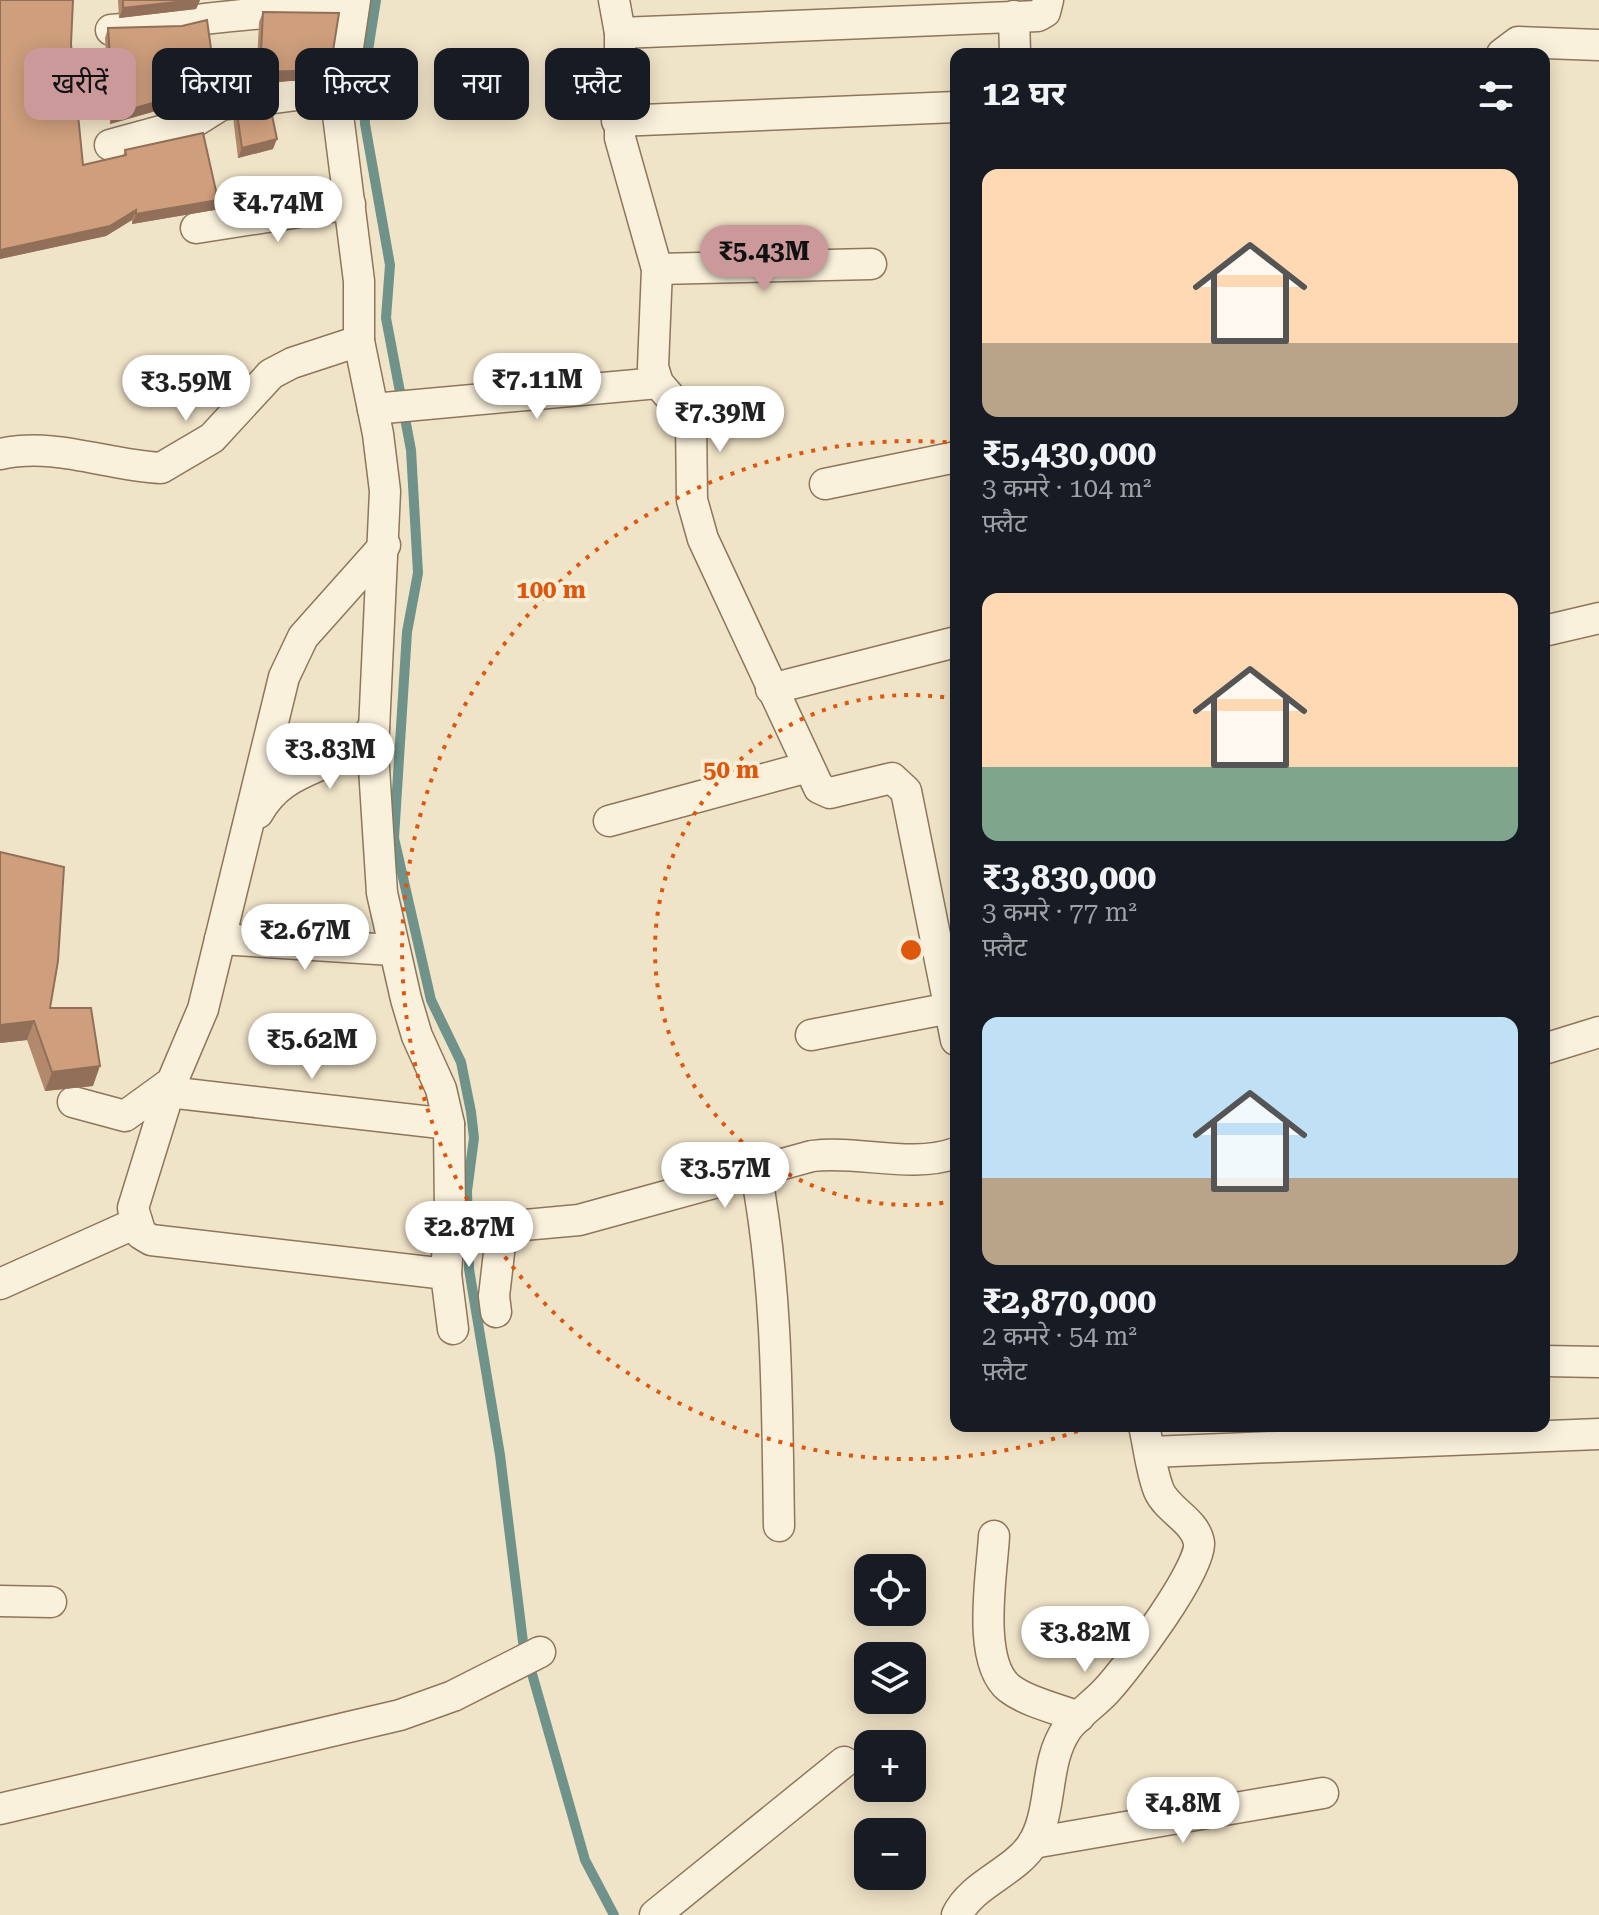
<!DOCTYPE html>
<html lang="hi">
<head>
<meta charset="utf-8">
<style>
  :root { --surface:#171b24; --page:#242831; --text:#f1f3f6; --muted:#9ea1a6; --accent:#cc999b }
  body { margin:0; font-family:"Roboto Serif","Noto Sans Devanagari",serif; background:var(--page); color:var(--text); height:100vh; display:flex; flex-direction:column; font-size:30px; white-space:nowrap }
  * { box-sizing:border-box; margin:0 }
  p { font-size:26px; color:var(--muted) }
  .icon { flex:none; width:44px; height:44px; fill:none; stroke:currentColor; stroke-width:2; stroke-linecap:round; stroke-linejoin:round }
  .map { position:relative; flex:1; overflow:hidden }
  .side { position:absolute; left:950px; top:48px; width:600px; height:1384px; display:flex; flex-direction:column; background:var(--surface); border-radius:16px; box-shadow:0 4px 20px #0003 }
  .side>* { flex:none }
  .hud { position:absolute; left:24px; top:48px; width:760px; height:72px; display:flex; gap:16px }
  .tools { position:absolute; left:854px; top:1554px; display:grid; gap:16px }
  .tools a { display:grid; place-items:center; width:72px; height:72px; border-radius:16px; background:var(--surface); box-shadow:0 4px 20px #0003; font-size:40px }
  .price { position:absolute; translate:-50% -68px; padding:0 18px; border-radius:28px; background:#fff; color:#222; font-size:26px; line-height:52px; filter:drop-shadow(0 2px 4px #0008) }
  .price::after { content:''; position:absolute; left:50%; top:48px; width:24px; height:18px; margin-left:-12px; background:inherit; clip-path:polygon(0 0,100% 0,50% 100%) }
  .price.active { background:var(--accent); color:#111 }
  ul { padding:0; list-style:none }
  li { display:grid; align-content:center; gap:16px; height:424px; padding:0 32px }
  li span { display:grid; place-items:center; height:248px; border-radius:16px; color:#555 }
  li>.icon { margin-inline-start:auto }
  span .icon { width:144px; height:144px; fill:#fffc; stroke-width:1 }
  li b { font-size:34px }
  h2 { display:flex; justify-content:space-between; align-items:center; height:96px; padding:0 32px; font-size:34px }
  .tag { padding:0 28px; border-radius:16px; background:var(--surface); box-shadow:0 4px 20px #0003; font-size:28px; line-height:72px }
  .tag.active { background:var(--accent); color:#111 }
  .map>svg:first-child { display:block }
</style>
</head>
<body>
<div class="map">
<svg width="1599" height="1915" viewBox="0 0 1599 1915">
  <rect width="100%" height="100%" fill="#f0e4c8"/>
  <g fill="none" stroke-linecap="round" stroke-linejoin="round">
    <polyline stroke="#6f938a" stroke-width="10" points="376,0 363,82 365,124 390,265 386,318 411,450 418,573 407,632 394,838 431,1000 461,1062 471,1112 474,1138 467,1191 469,1269 500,1455 523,1642 585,1860 614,1915"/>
    <g stroke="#8d765c" stroke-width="33">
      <g id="street">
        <polyline points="355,0 338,115 359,281 359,341 378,434 385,491 373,752 382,893 406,999 417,1036 441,1089 449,1124 450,1214 446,1274 453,1329"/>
        <polyline points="614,0 620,33 620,138 657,269 653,367 658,383 691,421 692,500 703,539 819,788 830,793 892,778 906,791 956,1040"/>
        <polyline points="1014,16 1015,54"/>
        <path d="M111,30C190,23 272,5 352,14"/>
        <polyline points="620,33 1038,16 1045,12 1048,0"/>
        <polyline points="1502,54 1518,42 1599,45"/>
        <polyline points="617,121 956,107"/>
        <polyline points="110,145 194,122 221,105 342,89"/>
        <polyline points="196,228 350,204"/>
        <polyline points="657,269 871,264"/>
        <polyline points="373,409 658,383"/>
        <path d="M0,454C56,442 105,465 161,468L212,438L271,374L292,363L359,341"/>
        <polyline points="825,484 956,457"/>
        <polyline points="1544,631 1599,618"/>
        <polyline points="771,689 956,642"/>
        <path d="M258,813C286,761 340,773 374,727"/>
        <polyline points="609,821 808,767"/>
        <polyline points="220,939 392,950"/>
        <polyline points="811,1035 950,1008"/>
        <polyline points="1544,1049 1599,1032"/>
        <polyline points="172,1082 133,1208 141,1234 151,1240 446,1274"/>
        <polyline points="168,1092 449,1124"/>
        <polyline points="73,1102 125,1116 172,1082 203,1009 284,677 303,637 385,545"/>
        <path d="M756,1173C778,1289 777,1407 779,1526"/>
        <path d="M450,1214L502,1227L579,1220L812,1156C860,1150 910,1169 956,1153"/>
        <polyline points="0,1284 136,1223"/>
        <polyline points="496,1312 494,1296 502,1227"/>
        <polyline points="1544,1361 1599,1362"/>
        <polyline points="1150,1452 1599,1434"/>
        <path d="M994,1536C992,1574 976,1661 1009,1688C1027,1702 1058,1709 1079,1717"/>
        <polyline points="0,1601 51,1602"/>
        <polyline points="0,1809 400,1715 453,1696 540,1652"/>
        <polyline points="1033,1843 1323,1793"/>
        <polyline points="655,1915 844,1762"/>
        <path d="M957,1915C972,1884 1013,1873 1032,1845C1054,1810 1043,1764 1067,1729C1077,1715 1094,1704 1106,1691C1126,1670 1202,1569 1199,1543C1196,1521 1168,1511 1159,1491C1151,1471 1149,1447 1144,1426"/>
      </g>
    </g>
    <use href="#street" stroke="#faf1dc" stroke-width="30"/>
  </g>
  <g fill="#b2896c">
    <polygon points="118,0 200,0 196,9 119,18"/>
    <polygon points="263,12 330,70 326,80 256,82 259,22"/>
    <polygon points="108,28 212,95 110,124 105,38"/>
    <polygon points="71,44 83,165 123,156 125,150 214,210 132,224 132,220 106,236 0,259"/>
    <polygon points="236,107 273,149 238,158 233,117"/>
    <polygon points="50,1008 93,1086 45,1091 27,1040 0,1043"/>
  </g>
  <g fill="#916f58">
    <polygon points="194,0 200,0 196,9 119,18 123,8"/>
    <polygon points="330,70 326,80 256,82 260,72"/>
    <polygon points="216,85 212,95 110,124 114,114"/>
    <polygon points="277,139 273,149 238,158 242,148"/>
    <polygon points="218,200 214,210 132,224 136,214"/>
    <polygon points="136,210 132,220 106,236 0,259 0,250"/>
    <polygon points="34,1021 27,1040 0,1043 0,1025"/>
    <polygon points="100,1066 93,1086 45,1091 52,1072"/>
  </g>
  <g fill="#cf9f7d" stroke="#916f58" stroke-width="2">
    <polygon points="0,0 73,0 71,44 83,165 126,155 125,150 203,133 218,200 136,214 136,210 110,226 0,250"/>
    <polygon points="123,0 194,0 123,8"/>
    <polygon points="263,12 339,13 330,70 260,72"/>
    <polygon points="207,20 216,85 114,114 108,28 182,26"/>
    <polygon points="269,101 277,139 242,148 236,107"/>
    <polygon points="0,852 64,867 58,961 50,1008 91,1008 100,1066 52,1072 34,1021 0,1025"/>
  </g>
  <g fill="none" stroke="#df570d" stroke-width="4" stroke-dasharray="4 8">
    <path d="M955 1201A255 255 0 1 1 955 699"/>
    <path d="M1089 1427A509 509 0 1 1 955 443"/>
  </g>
  <circle cx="911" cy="950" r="12" fill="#df570d" stroke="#f7eed8" stroke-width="4"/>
  <g font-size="24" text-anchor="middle" font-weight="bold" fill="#df570d" stroke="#f7eed8" stroke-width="8" stroke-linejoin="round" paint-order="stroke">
    <text x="551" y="598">100 m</text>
    <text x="731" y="778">50 m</text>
  </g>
</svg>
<div class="tools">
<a><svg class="icon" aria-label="locate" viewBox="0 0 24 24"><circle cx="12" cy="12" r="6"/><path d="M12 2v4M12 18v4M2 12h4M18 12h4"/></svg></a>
<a><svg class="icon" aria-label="layers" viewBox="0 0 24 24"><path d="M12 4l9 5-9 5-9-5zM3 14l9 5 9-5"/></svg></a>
<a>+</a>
<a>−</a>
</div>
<b class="price" style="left:278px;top:244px">₹4.74M</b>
<b class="price active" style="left:764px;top:293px">₹5.43M</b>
<b class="price" style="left:537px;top:421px">₹7.11M</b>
<b class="price" style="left:186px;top:423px">₹3.59M</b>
<b class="price" style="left:720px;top:454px">₹7.39M</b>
<b class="price" style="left:330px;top:791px">₹3.83M</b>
<b class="price" style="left:305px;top:972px">₹2.67M</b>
<b class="price" style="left:312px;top:1081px">₹5.62M</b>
<b class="price" style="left:725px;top:1210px">₹3.57M</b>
<b class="price" style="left:469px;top:1269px">₹2.87M</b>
<b class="price" style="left:1085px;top:1674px">₹3.82M</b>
<b class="price" style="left:1183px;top:1845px">₹4.8M</b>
<div class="hud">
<a class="tag active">खरीदें</a>
<a class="tag">किराया</a>
<a class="tag">फ़िल्टर</a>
<a class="tag">नया</a>
<a class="tag">फ़्लैट</a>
</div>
<section class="side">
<h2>12 घर<svg class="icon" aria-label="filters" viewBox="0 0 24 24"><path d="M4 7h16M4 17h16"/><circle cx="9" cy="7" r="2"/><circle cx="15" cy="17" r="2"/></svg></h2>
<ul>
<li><span style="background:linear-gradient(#ffd9b3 70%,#b9a48a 0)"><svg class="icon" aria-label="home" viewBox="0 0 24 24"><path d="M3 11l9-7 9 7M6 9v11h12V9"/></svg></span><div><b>₹5,430,000</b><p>3 कमरे · 104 m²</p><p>फ़्लैट</p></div></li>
<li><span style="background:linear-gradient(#ffd9b3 70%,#7fa58c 0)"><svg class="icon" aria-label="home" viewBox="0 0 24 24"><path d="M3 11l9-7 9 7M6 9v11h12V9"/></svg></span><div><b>₹3,830,000</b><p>3 कमरे · 77 m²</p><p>फ़्लैट</p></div></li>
<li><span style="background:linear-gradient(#bfe0f5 65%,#b9a48a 0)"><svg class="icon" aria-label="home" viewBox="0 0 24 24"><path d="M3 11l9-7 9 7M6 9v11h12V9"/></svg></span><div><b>₹2,870,000</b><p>2 कमरे · 54 m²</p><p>फ़्लैट</p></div></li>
</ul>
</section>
</div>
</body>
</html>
